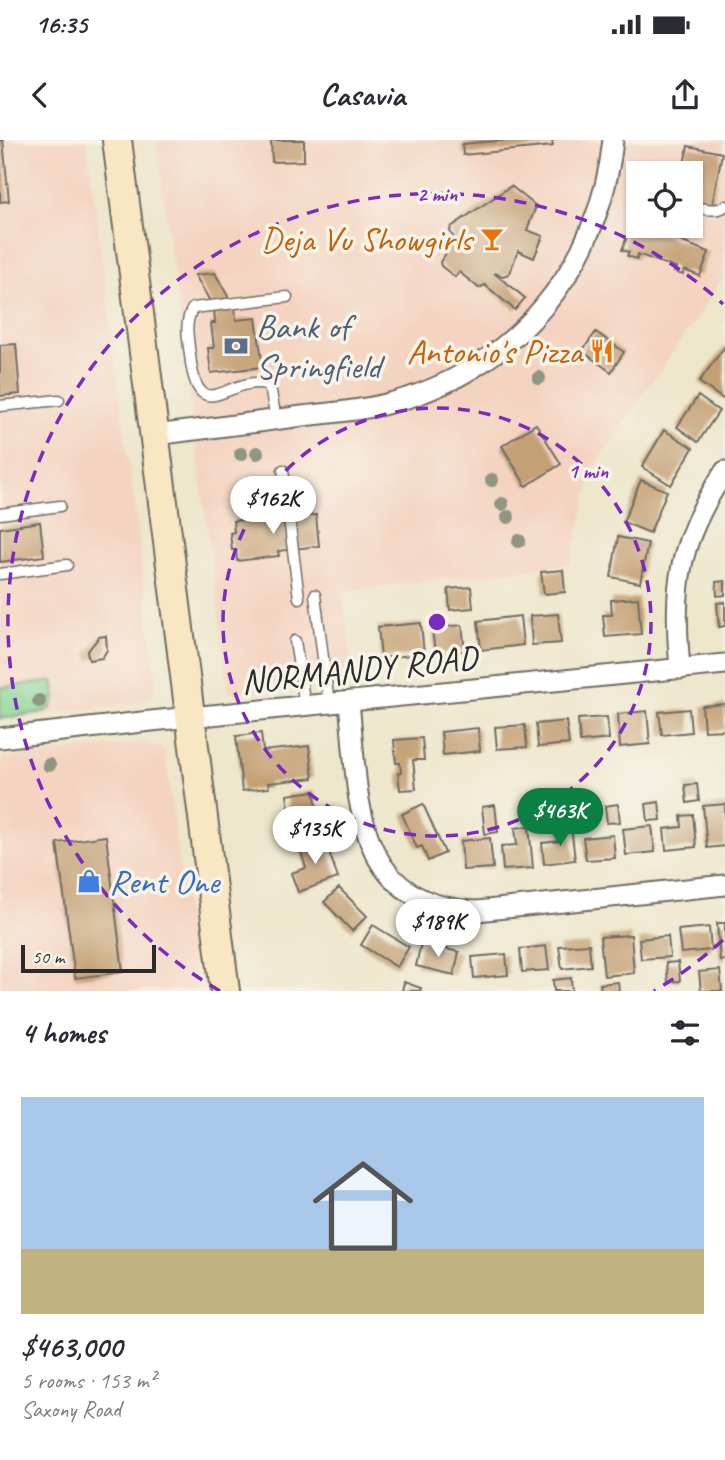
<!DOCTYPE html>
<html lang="en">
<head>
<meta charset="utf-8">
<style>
  :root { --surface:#fff; --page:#f7f7f7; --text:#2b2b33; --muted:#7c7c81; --line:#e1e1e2; --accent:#0b8043 }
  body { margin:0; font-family:Caveat,sans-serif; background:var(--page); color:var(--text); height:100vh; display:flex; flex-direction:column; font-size:26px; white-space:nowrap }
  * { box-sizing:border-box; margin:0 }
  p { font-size:23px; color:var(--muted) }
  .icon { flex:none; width:38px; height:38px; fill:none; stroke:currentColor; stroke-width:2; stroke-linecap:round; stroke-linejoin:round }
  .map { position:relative; height:851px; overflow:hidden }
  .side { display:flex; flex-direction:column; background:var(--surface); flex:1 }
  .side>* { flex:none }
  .buttons { position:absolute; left:626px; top:21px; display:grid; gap:14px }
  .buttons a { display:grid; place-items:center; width:77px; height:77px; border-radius:0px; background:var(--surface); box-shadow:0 2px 5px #0004; font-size:35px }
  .scale { position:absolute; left:21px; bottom:18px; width:135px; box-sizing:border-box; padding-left:7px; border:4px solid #2b2b2b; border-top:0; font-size:19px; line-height:24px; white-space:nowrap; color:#2b2b2b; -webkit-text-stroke:5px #f7f3e8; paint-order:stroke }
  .price { position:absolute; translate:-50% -60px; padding:0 16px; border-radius:24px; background:#fff; color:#222; font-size:23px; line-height:46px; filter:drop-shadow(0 2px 4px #0008) }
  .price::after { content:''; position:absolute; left:50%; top:42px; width:21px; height:16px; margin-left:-10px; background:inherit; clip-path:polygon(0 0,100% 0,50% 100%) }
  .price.active { background:var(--accent); color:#fff }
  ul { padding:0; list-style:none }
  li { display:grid; align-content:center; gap:14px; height:371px; padding:0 21px }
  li+li { border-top:2px solid var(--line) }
  li span { display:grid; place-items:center; height:217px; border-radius:0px; color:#555 }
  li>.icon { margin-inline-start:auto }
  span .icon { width:126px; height:126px; fill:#fffc; stroke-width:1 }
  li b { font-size:30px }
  h2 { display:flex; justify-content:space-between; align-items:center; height:84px; padding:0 21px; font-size:30px }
  .status { display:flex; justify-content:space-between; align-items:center; height:49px; padding:0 35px; background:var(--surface); direction:ltr }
  .status svg { height:19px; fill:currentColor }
  header { display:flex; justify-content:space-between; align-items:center; height:91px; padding:0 21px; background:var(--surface); font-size:32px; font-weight:700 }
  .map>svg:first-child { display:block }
</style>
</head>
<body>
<div class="status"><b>16:35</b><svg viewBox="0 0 49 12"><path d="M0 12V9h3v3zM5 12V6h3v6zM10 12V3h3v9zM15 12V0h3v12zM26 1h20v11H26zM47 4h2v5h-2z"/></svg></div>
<header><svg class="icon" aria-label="back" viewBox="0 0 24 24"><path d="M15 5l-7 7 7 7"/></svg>Casavia<svg class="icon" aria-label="share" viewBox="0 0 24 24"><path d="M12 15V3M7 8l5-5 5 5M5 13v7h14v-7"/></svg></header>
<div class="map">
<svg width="725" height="851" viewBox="0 0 725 851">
  <rect width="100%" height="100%" fill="#f7f3e8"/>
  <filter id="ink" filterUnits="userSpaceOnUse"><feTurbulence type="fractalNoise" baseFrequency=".0143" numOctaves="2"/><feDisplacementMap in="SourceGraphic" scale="14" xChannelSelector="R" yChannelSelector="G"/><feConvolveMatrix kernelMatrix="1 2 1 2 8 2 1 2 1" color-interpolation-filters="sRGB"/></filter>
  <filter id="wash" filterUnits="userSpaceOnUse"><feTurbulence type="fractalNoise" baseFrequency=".00686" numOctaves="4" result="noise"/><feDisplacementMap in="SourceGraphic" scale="28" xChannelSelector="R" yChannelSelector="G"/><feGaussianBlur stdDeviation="1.57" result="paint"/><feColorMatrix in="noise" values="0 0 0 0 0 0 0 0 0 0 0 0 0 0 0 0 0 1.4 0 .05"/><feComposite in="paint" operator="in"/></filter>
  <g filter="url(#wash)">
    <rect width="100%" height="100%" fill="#ede6ca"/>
    <g fill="#f4d3c0" fill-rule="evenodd">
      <polygon points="0,0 87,0 157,543 151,555 145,561 136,563 0,579"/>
      <path d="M156,0H725V136L594,326L571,424L342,451L354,538L229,552ZM639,33H691V86H639Z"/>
      <polygon points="146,602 159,607 165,612 196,851 0,851 0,618"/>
    </g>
    <polygon fill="#87d492" stroke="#59805e" stroke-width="2" points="53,541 56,555 51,568 43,572 0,579 0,548"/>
    <g id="blocks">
      <g fill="#c4a074">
        <polygon points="0,0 3,0 9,61 0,62"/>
        <polygon points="271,0 304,0 304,21 272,22"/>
        <polygon points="508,0 552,0 553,6 463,15 462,4"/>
        <polygon points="688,6 722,13 712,66 691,62 691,33 682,33"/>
        <polygon points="511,46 536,66 527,90 543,96 534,118 518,111 509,134 503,136 494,133 525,158 515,170 485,145 479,148 459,132 455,137 441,126 440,122 455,101 450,91 451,87"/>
        <polygon points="632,83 709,112 700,136 684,130 683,135 674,132 676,128 638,114 637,119 627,116 629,112 622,110"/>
        <polygon points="215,133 235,169 236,180 256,178 263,227 211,233 208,208 214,208 211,183 215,183 214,168 195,135"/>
        <polygon points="596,192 624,212 611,232 582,211"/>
        <polygon points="16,204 20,254 0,256 0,205"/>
        <polygon points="725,206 725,256 723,259 699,242"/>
        <polygon points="698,256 719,271 698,302 677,287"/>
        <polygon points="536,284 561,324 526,346 502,306"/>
        <polygon points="664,290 693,308 671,345 642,327"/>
        <polygon points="641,340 667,351 650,393 623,382"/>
        <polygon points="316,375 319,406 278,411 279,416 237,421 236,410 232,410 230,393 234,392 233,381 274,376 274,381"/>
        <polygon points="40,382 44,416 0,422 0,388"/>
        <polygon points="618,397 648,403 640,443 611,437"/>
        <polygon points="563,430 565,452 544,454 541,432"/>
        <polygon points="725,441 725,455 717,456 716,442"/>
        <polygon points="471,447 473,468 450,470 448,449"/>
        <polygon points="638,458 641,494 605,497 603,475 612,475 611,460"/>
        <polygon points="725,462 725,486 719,487 717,463"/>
        <polygon points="558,474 561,503 532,505 530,476"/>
        <polygon points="520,476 523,505 481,510 478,481"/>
        <polygon points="421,483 424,514 381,518 378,487"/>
        <polygon points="462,485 465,511 435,514 432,488"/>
        <polygon points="106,496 107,510 102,518 89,520 87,512 99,497"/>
        <polygon points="725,564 725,590 704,591 702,566"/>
        <polygon points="689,569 691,592 662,595 659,572"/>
        <polygon points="647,571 650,604 620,607 618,574"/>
        <polygon points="607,577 609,599 580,602 578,579"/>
        <polygon points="566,581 569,604 538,607 536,584"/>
        <polygon points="525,585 527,607 497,609 495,587"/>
        <polygon points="478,588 480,611 443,615 441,592"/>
        <polygon points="261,593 263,611 309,606 313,638 268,643 269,648 242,651 236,596"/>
        <polygon points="422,598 424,620 413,620 416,649 400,650 398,633 401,633 400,623 396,623 394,600"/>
        <polygon points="697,644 699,661 687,663 685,645"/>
        <polygon points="314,651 321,691 290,696 288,684 297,683 296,676 290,677 287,655"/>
        <polygon points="659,662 661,680 648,681 646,664"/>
        <polygon points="423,664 445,713 428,721 422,706 417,708 402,674"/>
        <polygon points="618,664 620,682 607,683 605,666"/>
        <polygon points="725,664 725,706 707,708 703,666"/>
        <polygon points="495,665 498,692 485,694 482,667"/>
        <polygon points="693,675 696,707 666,710 664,689 682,687 681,676"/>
        <polygon points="529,686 533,728 503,730 501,706 517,705 515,688"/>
        <polygon points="571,686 575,720 544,724 542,703 561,701 560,687"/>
        <polygon points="652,686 655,712 626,715 623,689"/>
        <polygon points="613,695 615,718 586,720 583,698"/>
        <polygon points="106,696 123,832 75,838 57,703"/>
        <polygon points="324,697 338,738 298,752 291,733 306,728 299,706"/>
        <polygon points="490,698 493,728 463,730 461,701"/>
        <polygon points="339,748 367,776 352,791 324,762"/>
        <polygon points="717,783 725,783 725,820 720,821"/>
        <polygon points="373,785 409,807 397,827 361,805"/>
        <polygon points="709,787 711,810 681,813 678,790"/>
        <polygon points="631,795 634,833 604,836 600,797"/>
        <polygon points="668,796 670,817 641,819 639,799"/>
        <polygon points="421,803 459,812 454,835 416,826"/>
        <polygon points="589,804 591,826 562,829 559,806"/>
        <polygon points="546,806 549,830 522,832 520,809"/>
        <polygon points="506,814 508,835 474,838 472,817"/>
        <polygon points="678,822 680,841 668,842 666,823"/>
        <polygon points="720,830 722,851 701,851 699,832"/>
        <polygon points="571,838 572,851 554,851 553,840"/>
        <polygon points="404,842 421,848 420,851 402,851"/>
        <polygon points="618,842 619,851 601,851 600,844"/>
      </g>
    </g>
  </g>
  <g filter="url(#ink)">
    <use href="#blocks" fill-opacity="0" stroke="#6f6c63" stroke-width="2"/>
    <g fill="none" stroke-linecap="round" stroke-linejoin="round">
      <g stroke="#6f6c63" stroke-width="13">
        <g id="lane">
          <path d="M691,66C702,68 716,73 725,66"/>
          <polyline points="0,266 59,260"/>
          <path d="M276,280L271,252L266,244C228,235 198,291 190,215C188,198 184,182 193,168L287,157"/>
          <polyline points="283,330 299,458"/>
          <polyline points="0,374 60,366"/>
          <polyline points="0,434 67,425"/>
          <polyline points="315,455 329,564"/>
          <polyline points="295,501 305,566"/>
        </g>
      </g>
      <g stroke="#6f6c63" stroke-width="23">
        <g id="street">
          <path d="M155,295C204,289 253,283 302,276C330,273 359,271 386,264C513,233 600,128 613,0"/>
          <path d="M680,529C673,445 677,403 725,331"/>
          <path d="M349,562C359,658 351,765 477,771L725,745"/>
          <polyline points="0,598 151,581 725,524"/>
        </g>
      </g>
      <g stroke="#6f6c63" stroke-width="32">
        <polyline id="secondary" points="117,0 225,851"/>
      </g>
      <use href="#lane" stroke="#fff" stroke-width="10"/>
      <use href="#street" stroke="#fff" stroke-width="19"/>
      <use href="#secondary" stroke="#f9e7c3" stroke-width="28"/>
    </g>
    <g fill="#8f9681">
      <circle cx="539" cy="238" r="7"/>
      <circle cx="257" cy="313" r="7"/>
      <circle cx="241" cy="314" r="7"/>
      <circle cx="492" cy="340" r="7"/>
      <circle cx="502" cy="364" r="7"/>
      <circle cx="508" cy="377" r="7"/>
      <circle cx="519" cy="401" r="7"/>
      <circle cx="39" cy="561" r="7"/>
      <circle cx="49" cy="625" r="7"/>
    </g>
  </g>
  <g fill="none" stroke="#7b2cbf" stroke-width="3.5" stroke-dasharray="12 9">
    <circle cx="437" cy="482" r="214"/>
    <path d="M723 800A428 428 0 0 1 654 851M220 851A428 428 0 1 1 723 164"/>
  </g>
  <defs>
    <g id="bar-bare" transform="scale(1.89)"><path d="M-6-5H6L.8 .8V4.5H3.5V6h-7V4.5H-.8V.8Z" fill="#e8710a" stroke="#f7f3e8" stroke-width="2.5" paint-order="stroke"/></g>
    <g id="bank-bare" transform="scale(1.89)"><path d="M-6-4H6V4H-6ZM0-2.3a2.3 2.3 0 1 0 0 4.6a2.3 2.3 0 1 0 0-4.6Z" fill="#5c6f8a" stroke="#f7f3e8" stroke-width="2.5" paint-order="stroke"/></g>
    <g id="restaurant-bare" transform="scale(1.89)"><path d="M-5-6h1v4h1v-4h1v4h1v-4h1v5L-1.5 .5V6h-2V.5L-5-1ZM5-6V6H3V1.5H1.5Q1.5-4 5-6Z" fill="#e8710a" stroke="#f7f3e8" stroke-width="2.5" paint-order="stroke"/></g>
    <g id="shop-bare" transform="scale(1.89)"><path d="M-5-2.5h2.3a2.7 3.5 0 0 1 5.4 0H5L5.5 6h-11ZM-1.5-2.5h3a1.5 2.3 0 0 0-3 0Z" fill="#3f7fe0" stroke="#f7f3e8" stroke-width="2.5" paint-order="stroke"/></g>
  </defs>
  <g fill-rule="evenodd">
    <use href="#bar-bare" x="492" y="99"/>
    <use href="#bank-bare" x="236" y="206"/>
    <use href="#restaurant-bare" x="602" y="211"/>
    <use href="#shop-bare" x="89" y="741"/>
  </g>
  <g text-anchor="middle" stroke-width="7" stroke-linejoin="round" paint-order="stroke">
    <g font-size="35" fill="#c56008" stroke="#f7f3e8" text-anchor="end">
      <text x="472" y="111">Deja Vu Showgirls</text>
      <text x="582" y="223">Antonio's Pizza</text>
    </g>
    <g font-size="35" fill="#4e5e75" stroke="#f7f3e8" text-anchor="start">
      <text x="256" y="198">Bank of<tspan x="256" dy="40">Springfield</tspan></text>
    </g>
    <g font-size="35" fill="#2b2b2b" stroke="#f7f3e8">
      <text transform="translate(359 529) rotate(-6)" y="12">NORMANDY ROAD</text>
    </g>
    <g font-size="35" fill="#366cbe" stroke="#f7f3e8" text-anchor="start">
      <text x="109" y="753">Rent One</text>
    </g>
  </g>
  <circle cx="437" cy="482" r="10" fill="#7b2cbf" stroke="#f7f3e8" stroke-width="3.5"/>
  <g font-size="21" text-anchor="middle" font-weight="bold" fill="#7b2cbf" stroke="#f7f3e8" stroke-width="7" stroke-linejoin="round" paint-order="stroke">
    <text x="437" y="61">2 min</text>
    <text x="588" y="338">1 min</text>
  </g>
</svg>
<div class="buttons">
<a><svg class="icon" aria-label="locate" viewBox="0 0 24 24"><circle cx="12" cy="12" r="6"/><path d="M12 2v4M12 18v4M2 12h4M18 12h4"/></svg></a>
</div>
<div class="scale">50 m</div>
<b class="price" style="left:273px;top:396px">$162K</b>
<b class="price active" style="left:560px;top:708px">$463K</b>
<b class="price" style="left:315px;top:726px">$135K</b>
<b class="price" style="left:438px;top:819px">$189K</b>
</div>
<section class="side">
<h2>4 homes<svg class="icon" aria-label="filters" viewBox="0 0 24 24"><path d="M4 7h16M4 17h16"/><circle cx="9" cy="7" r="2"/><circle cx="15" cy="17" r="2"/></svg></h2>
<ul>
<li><span style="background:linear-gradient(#a9c7e8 70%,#c2b280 0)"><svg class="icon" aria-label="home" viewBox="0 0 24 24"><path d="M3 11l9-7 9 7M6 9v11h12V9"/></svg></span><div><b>$463,000</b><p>5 rooms · 153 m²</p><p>Saxony Road</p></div></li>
</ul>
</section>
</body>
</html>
